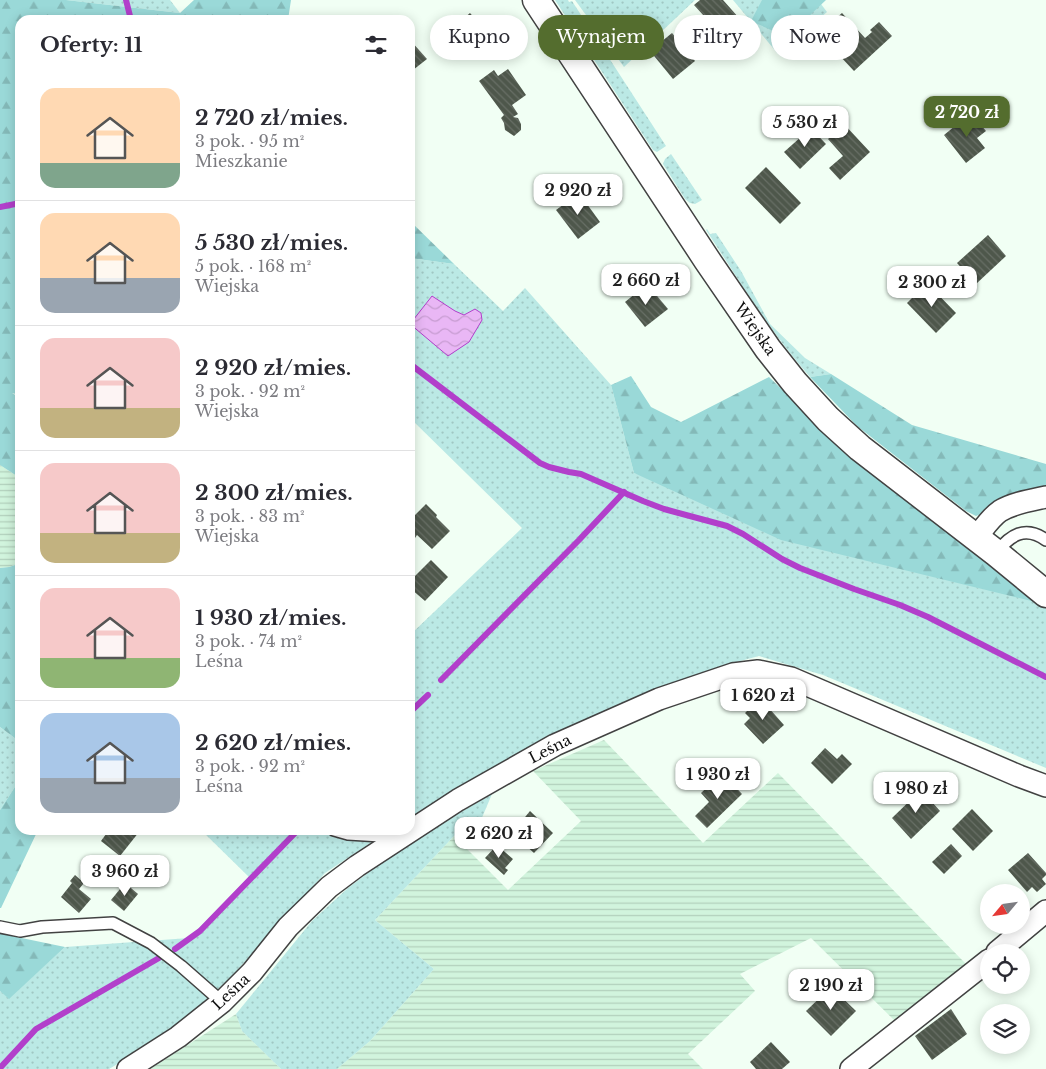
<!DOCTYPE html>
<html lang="pl">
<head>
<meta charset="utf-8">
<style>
  :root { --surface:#fff; --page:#f2f2f3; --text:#2b2b33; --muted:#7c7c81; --line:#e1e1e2; --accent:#546d2e }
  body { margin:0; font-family:"Libre Baskerville",serif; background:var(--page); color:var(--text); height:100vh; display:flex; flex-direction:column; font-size:19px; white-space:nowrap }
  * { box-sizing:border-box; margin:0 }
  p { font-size:16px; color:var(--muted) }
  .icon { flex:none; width:28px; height:28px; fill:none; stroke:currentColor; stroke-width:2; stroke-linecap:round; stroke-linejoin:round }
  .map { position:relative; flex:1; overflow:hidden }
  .details { position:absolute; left:15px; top:15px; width:400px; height:820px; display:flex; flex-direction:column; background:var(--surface); border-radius:15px; box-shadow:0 2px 12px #0003 }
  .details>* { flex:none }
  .guide { position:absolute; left:430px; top:15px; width:475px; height:45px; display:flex; gap:10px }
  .needle { width:32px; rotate:241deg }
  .buttons { position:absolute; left:980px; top:884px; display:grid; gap:10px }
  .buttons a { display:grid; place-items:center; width:50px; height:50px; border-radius:50%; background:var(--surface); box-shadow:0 2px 12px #0003; font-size:25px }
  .price { position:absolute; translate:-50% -42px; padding:0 11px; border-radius:10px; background:#fff; color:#222; font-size:16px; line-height:32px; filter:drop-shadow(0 1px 2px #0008) }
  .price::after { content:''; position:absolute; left:50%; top:30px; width:15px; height:11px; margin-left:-8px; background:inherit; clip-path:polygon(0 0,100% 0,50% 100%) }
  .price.active { background:var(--accent); color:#fff }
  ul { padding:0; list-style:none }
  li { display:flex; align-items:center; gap:15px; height:125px; padding:0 25px }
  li+li { border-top:1px solid var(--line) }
  li span { display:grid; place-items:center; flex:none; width:140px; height:100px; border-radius:15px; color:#555 }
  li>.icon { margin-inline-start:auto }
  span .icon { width:60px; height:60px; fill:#fffc; stroke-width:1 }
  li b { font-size:21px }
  h2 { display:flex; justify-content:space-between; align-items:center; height:60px; padding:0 25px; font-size:21px }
  .pill { padding:0 18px; border-radius:22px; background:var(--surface); box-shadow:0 2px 12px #0003; font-size:18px; line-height:45px }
  .pill.active { background:var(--accent); color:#fff }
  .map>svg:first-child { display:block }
</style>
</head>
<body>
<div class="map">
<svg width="1046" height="1069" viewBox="0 0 1046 1069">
  <defs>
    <pattern id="farmland-rules" width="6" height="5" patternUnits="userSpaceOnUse" patternTransform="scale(1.25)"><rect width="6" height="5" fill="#d1f4dd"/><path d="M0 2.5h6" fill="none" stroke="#b2d0bc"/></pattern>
    <pattern id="grass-dots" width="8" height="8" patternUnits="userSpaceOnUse" patternTransform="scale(1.25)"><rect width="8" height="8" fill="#bbe9e5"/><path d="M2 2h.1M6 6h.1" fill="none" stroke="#a0c7c3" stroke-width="1.8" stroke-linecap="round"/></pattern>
    <pattern id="forest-firs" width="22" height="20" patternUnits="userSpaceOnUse" patternTransform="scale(1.25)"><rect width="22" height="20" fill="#9ad9d8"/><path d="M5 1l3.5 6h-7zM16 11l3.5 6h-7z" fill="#84b9b8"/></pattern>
    <pattern id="water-waves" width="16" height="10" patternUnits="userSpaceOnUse" patternTransform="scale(1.25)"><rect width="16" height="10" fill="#e9b7f5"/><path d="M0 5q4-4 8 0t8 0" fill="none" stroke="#c79cd1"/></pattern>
    <pattern id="building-back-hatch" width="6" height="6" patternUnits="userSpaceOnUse" patternTransform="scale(1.25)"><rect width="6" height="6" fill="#4e574b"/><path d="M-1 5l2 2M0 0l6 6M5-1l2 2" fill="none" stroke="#686f66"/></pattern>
  </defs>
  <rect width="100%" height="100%" fill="#f1fff4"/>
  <g fill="url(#farmland-rules)">
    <polygon points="0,465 20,478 20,563 9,567 0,568"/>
    <polygon points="604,740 703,843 778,773 966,964 895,1021 811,938 740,974 755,991 688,1054 703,1069 337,1069 370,1041 434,969 375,920 454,836 508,890 581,821 533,771"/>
    <polygon points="236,1014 242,1031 281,1069 150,1069"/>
  </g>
  <g fill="url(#grass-dots)">
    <polygon points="66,0 170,0 180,13"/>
    <polygon points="555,0 568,0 569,2 572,1 666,146 657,152 653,150"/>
    <polygon points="575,0 695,0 624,67"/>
    <polygon points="733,0 818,0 827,12 778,54"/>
    <polygon points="671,154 702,200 695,204 690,203 685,199 663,164 665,159"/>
    <path d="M707,229L710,234L716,233L741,271L770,324L805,358L831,374L810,377C770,332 739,280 706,230Z"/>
    <polygon points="410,258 454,264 503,311 525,288 611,385 634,473 1044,604 1046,607 1046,768 823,675 759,656 729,664 410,820 410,635 522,528 410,418"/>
    <polygon points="0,727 20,742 20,779 0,810"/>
    <polygon points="492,794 481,820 454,836 375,920 434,969 370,1041 337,1069 281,1069 242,1031 236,1014 312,921 348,888 409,842"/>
    <polygon points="201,830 390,830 325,873 231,977 170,1033 109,1069 0,1069 0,991 9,998 65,947 189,938 249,877"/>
  </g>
  <g fill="url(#forest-firs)">
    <polygon points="0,0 66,0 180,13 194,0 291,0 288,20 20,20 20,174 15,177 20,185 20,395 12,393 20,398 20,478 0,465"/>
    <polygon points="762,0 826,0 787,37 751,21"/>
    <polygon points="410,221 454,264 410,258"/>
    <polygon points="831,374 912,425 1046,464 1046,489 976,516 966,511 857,426 810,377"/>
    <polygon points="631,376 651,407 681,422 769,377 821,427 941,527 1044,604 781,540 634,473 611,385"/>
    <polygon points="18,564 20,566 20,742 0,727 0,568 9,567"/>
    <polygon points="20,779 20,830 38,830 1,908 0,908 0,810"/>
    <polygon points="0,932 12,936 65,947 9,999 0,991"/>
  </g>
  <polygon fill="url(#water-waves)" stroke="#b23fcb" points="432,296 455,311 464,315 475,309 481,313 482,320 469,342 448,356 410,324"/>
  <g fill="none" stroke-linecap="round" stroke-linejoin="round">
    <g stroke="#b23fcb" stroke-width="6">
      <polyline points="126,0 131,20"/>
      <polyline points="0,207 20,203"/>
      <polyline points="410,364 540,463 549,467 569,472 581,474 643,501 664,509 727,526 743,534 782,559 800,568 854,589 900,605 928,617 1046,677"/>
      <polyline points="441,680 579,540 624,492"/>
      <polyline points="410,712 428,695"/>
      <polyline points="175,949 200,931 298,830"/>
      <polyline points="0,1068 36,1029 159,958"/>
    </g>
  </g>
  <g fill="url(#building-back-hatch)">
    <polygon points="700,0 723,0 739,18 711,42 704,34 714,27 694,5"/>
    <polygon points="470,13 489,34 467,54 443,28 456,16 461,21"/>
    <polygon points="842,13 865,38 872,32 870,30 879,22 892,36 854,71 824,39 834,30 829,24"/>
    <polygon points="672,33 695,61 673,79 650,51"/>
    <polygon points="410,40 427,59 413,70 410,67"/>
    <polygon points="508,69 526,95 512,105 518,114 513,117 518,118 521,124 521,130 514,136 505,130 504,123 501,118 504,115 479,81 494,70 498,76"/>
    <polygon points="971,113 986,131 977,138 985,148 966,163 944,135"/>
    <polygon points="844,124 870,152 840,180 829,168 843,156 828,139"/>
    <polygon points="811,128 826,144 800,169 784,152"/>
    <polygon points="766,167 801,203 780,224 745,188"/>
    <polygon points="579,193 600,222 578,239 556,210"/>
    <polygon points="988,235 1006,256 976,284 957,263"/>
    <polygon points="927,283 956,313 936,333 907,303"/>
    <polygon points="647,284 668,309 645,327 625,302"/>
    <polygon points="426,504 437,515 436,517 450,531 432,549 417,535 415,538 410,533 410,520"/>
    <polygon points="431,560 448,577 425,601 410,588 410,581"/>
    <polygon points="760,698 784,725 763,744 744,724 750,718 745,713"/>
    <polygon points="825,748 837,759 842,754 852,764 832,784 811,763"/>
    <polygon points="722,773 742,794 707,828 695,816 709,802 701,793"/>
    <polygon points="921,790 940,811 911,839 892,818"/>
    <polygon points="972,809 993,831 973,851 952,829"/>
    <polygon points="530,811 553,833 534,853 512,833"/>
    <polygon points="109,830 136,830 139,832 120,856 101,841"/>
    <polygon points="951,844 962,856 944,874 932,862"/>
    <polygon points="497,845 513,859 505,868 508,870 504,875 485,858"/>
    <polygon points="1028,853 1046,873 1046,875 1042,879 1046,884 1037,892 1032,887 1027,892 1008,870"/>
    <polygon points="75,875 84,883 79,889 91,899 79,913 61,897 72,883 70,881"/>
    <polygon points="125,883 138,894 124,911 111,900"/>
    <polygon points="831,987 856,1011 831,1036 806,1011"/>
    <polygon points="951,1009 967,1034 932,1060 915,1036"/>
    <polygon points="771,1042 790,1062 782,1069 756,1069 750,1062"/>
  </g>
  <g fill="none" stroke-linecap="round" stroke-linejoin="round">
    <g stroke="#424242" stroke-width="14">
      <g id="service">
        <path d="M996,553C1010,535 1025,525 1046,540"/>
        <polyline points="334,830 348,834 397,837"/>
        <polyline points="0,927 20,931 42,927 113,923 151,943 181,966 222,1002"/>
      </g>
    </g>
    <g stroke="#424242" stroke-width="24">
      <g id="minor">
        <path d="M976,538C984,528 990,518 1000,511C1013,503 1032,500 1046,497"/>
        <polyline points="997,952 1046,911"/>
        <polyline points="128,1069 178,1037 222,1002 252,972 288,927 329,887 357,866 458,800 555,745 659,699 733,674 758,671 791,678 1019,776 1046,786"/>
        <polyline points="851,1069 989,960"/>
      </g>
    </g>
    <g stroke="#424242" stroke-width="29">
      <polyline id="tertiary" points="536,0 707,260 768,349 795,383 828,419 860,448 996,553 1046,594"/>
    </g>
    <use href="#service" stroke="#fff" stroke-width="11"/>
    <use href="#minor" stroke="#fff" stroke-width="21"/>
    <use href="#tertiary" stroke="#fff" stroke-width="26"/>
  </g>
  <g text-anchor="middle" stroke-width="5" stroke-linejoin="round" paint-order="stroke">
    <g font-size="15" fill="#0f0f0f" stroke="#fff">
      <text transform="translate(755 329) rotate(55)" y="5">Wiejska</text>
      <text transform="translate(550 749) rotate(-27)" y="5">Leśna</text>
      <text transform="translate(231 992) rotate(-43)" y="5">Leśna</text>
    </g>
  </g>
</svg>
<div class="buttons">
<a><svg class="needle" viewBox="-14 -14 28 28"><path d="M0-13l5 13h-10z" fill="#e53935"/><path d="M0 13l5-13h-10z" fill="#7c7c81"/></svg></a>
<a><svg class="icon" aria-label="locate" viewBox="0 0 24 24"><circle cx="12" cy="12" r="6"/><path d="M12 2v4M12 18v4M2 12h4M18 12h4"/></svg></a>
<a><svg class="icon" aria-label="layers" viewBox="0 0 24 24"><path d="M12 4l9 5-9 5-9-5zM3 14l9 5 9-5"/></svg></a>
</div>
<b class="price active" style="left:967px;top:138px">2 720 zł</b>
<b class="price" style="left:805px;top:148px">5 530 zł</b>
<b class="price" style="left:578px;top:216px">2 920 zł</b>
<b class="price" style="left:646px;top:306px">2 660 zł</b>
<b class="price" style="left:932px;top:308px">2 300 zł</b>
<b class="price" style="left:763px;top:721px">1 620 zł</b>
<b class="price" style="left:718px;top:800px">1 930 zł</b>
<b class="price" style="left:916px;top:814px">1 980 zł</b>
<b class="price" style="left:499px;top:859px">2 620 zł</b>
<b class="price" style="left:125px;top:897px">3 960 zł</b>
<b class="price" style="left:831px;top:1011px">2 190 zł</b>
<div class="guide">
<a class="pill">Kupno</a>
<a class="pill active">Wynajem</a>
<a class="pill">Filtry</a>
<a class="pill">Nowe</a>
</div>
<section class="details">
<h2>Oferty: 11<svg class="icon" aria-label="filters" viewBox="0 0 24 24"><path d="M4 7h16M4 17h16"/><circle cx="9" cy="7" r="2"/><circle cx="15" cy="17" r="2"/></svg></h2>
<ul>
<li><span style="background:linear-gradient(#ffd9b3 75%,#7fa58c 0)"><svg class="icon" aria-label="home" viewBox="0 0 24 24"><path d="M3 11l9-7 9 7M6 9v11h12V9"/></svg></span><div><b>2 720 zł/mies.</b><p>3 pok. · 95 m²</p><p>Mieszkanie</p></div></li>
<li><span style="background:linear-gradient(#ffd9b3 65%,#9aa5b1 0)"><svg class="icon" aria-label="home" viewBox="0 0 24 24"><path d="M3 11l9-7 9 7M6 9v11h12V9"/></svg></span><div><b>5 530 zł/mies.</b><p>5 pok. · 168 m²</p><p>Wiejska</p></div></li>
<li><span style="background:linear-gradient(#f6c9c9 70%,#c2b280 0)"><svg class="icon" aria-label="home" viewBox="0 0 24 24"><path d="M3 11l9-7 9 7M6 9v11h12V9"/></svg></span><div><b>2 920 zł/mies.</b><p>3 pok. · 92 m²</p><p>Wiejska</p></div></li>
<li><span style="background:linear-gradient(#f6c9c9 70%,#c2b280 0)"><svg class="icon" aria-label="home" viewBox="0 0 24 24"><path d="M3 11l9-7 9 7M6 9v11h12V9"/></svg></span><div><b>2 300 zł/mies.</b><p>3 pok. · 83 m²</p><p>Wiejska</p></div></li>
<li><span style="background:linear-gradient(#f6c9c9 70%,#8fb573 0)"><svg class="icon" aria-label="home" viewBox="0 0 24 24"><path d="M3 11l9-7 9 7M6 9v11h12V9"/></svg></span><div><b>1 930 zł/mies.</b><p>3 pok. · 74 m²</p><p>Leśna</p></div></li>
<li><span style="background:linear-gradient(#a9c7e8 65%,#9aa5b1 0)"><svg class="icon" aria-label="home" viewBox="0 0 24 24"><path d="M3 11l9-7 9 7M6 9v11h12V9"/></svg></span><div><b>2 620 zł/mies.</b><p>3 pok. · 92 m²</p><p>Leśna</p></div></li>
</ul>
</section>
</div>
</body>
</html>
